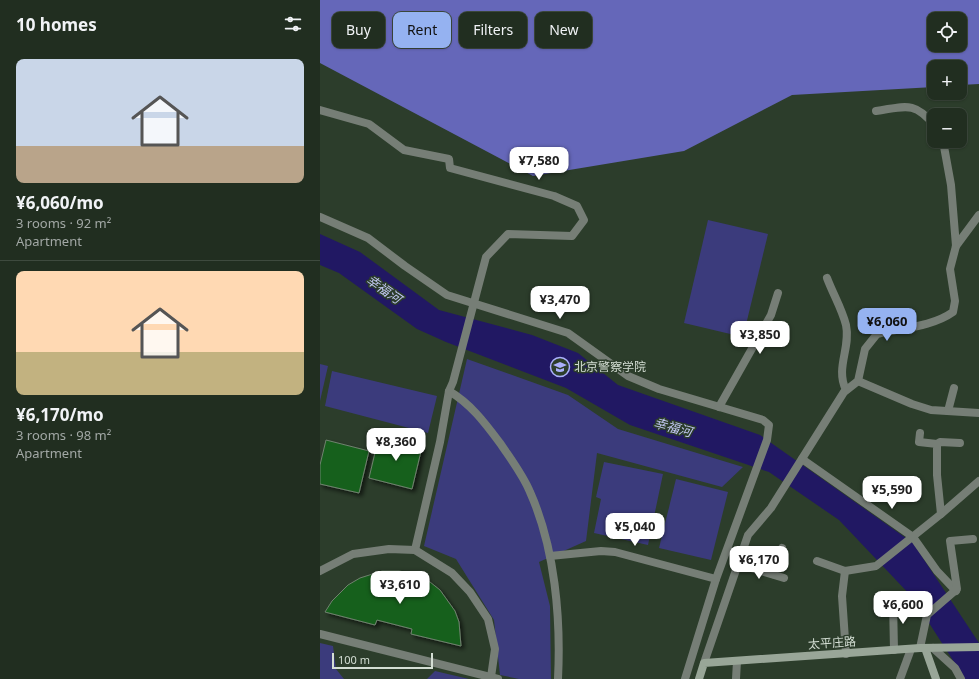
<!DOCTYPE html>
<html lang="en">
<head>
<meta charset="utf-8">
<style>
  :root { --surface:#212e20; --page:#293629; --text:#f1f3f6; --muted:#a2a8a5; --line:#3e4a3e; --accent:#95b2f1 }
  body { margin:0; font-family:"Noto Sans","Noto Sans SC",sans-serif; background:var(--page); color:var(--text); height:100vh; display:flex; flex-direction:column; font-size:15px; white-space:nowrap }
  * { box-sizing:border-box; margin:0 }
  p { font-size:13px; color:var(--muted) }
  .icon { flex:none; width:22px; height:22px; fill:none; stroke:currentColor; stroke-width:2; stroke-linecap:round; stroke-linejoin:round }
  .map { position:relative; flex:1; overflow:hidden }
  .side { display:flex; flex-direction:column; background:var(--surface); width:320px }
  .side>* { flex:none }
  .hud { position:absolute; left:12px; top:12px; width:380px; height:36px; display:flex; gap:8px }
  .buttons { position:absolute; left:607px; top:12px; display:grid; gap:8px }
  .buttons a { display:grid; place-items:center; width:40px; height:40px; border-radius:8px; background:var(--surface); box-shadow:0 1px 3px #0004,0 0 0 1px var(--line); font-size:20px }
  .scale { position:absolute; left:12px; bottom:10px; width:101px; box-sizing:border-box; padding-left:4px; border:2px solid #d4ded4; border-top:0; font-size:11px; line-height:14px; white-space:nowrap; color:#d4ded4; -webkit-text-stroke:3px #2c3d2b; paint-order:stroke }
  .price { position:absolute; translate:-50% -34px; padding:0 9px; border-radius:8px; background:#fff; color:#222; font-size:13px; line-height:26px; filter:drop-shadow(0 1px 2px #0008) }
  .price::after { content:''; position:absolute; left:50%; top:24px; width:12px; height:9px; margin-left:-6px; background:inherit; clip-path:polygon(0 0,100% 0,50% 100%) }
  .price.on { background:var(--accent); color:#111 }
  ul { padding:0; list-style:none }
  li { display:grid; align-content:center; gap:8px; height:212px; padding:0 16px }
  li+li { border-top:1px solid var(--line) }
  li span { display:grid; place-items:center; height:124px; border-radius:8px; color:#555 }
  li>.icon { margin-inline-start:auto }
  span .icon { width:72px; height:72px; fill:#fffc; stroke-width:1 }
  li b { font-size:17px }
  h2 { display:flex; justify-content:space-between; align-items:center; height:48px; padding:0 16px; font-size:17px }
  .pill { padding:0 14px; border-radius:8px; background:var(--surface); box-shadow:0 1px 3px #0004,0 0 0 1px var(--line); font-size:14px; line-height:36px }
  .pill.on { background:var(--accent); color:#111 }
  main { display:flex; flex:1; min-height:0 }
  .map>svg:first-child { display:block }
</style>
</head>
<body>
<main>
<section class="side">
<h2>10 homes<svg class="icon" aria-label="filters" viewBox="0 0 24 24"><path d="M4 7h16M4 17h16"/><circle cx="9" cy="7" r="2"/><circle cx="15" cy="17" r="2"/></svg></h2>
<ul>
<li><span style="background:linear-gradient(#c9d6e8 70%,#b9a48a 0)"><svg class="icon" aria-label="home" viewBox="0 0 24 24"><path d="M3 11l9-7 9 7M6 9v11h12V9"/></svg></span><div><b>¥6,060/mo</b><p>3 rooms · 92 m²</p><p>Apartment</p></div></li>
<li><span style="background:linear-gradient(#ffd9b3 65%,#c2b280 0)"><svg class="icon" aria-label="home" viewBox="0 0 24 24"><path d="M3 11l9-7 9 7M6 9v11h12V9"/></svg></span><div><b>¥6,170/mo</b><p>3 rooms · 98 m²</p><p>Apartment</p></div></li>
</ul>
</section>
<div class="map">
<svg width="659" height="679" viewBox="0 0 659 679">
  <defs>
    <filter id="shadow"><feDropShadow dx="3" dy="3" stdDeviation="2" flood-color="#0009"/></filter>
  </defs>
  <rect width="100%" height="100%" fill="#2c3d2b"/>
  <g fill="#3b3b7c">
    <polygon points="388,220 448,234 423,337 364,323"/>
    <polygon points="147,359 248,395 298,429 423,467 402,487 277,453 266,541 219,562 230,606 231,679 199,679 180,675 174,620 136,559 104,546"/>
    <polygon points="0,364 8,366 0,401"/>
    <polygon points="12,371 117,396 108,433 5,406"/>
    <polygon points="284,462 343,474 328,545 274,533 281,499 276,497"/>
    <polygon points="356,479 408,492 391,560 339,548"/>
    <polygon points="0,643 13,646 16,669 24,679 0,679"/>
    <polygon points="115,671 149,679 107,679"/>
  </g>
  <path fill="#6567b9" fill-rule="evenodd" d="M0,0H659V84L640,85V67H614V87L472,95L364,151L213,176L0,63ZM614,19H640V45H614Z"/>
  <polygon fill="#211863" points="0,234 40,252 119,310 212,335 258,353 298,385 440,435 593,543 659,643 659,679 645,679 593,598 519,520 449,472 310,425 246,388 126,342 97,329 19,273 0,265"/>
  <g fill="#15611c" stroke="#6f826e" filter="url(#shadow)">
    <polygon points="59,436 102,447 92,489 49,478"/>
    <polygon points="6,440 49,451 39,493 0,484 0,465"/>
    <polygon points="62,571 79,571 90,573 110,582 120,590 135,611 139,622 141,646 91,634 92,629 57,620 55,625 5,612 12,601 28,585 40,578"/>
  </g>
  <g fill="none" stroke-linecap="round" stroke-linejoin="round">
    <g stroke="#767e76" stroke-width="8">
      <polyline points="0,110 49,124 84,150 129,159 130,168 234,196 257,206 264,220 252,236 188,234 166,257 133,382 129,391 120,442 95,550"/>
      <path d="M556,111C584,107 594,100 614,125"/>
      <polyline points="0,217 48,238 85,266 127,295 248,333 308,376 339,389 443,420 449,425 447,440 396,579 365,679"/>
      <polyline points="636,246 659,215"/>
      <path d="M507,278C513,294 522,309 526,325C531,348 515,368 526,390"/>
      <polyline points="538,381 592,404 611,410 659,413"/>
      <path d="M129,391C151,404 165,423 180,443C190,458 203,475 210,492C235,548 241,618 238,679"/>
      <polyline points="399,407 451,315 458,293"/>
      <polyline points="628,411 634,388"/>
      <polyline points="617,444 620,442 640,443"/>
      <polyline points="482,459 593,537 617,571 636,591"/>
      <polyline points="621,514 659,481"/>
      <polyline points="230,556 281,551 295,552 396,579"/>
      <polyline points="497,561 525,571 556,566 621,514 617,475 617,444 599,442 600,433"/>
      <polyline points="418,564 464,578"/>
      <polyline points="0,571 33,554 69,549 95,550 132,573 150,592 168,619 175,649 171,677"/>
      <polyline points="525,571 522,596 526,654"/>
      <polyline points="452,574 462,548"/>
      <polyline points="573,601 574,650"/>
      <polyline points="0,634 178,679"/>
      <polyline points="600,648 607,615 637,589 630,541 653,539"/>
      <polyline points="613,648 635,668 641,679"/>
      <path d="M384,663L428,535L451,508L524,392L538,381L545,349L557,334C581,328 612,327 633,312L635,301L630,269L636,246L631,185L623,141"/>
      <polyline points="416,679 417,661"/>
      <polyline points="580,679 591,649"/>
    </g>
    <g stroke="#99a698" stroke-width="8">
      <polyline points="605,648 616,679"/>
      <polyline points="379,679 384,663 600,648 659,647"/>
    </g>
  </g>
  <defs>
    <g id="university-ring" transform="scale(1)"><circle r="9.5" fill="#2c3d2b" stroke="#aab0fb" stroke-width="1.5"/><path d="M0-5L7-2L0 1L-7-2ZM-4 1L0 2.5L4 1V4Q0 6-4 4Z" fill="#aab0fb"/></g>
  </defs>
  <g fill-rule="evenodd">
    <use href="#university-ring" x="240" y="367"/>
  </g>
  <g text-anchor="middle" stroke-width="3" stroke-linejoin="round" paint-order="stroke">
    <g font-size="12" fill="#d4ded4" stroke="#2c3d2b" text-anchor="start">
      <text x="254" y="371">北京警察学院</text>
    </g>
    <g font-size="12" fill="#d4ded4" stroke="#2c3d2b">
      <text transform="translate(512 643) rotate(-4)" y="4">太平庄路</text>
    </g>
    <g font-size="13" font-style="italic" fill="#c3c8f4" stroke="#2c3d2b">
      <text transform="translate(64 289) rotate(35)" y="5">幸福河</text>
      <text transform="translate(353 427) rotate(15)" y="5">幸福河</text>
    </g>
  </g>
</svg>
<div class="buttons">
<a><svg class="icon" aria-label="locate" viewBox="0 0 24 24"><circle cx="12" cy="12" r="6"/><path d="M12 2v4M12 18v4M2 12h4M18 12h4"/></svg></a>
<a>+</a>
<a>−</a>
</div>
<div class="scale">100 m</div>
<b class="price" style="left:219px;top:181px">¥7,580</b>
<b class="price" style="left:240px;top:320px">¥3,470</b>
<b class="price on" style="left:567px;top:342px">¥6,060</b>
<b class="price" style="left:440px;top:355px">¥3,850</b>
<b class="price" style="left:76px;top:462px">¥8,360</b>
<b class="price" style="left:572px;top:510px">¥5,590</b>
<b class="price" style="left:315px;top:547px">¥5,040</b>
<b class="price" style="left:439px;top:580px">¥6,170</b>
<b class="price" style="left:80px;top:605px">¥3,610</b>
<b class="price" style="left:583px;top:625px">¥6,600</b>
<div class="hud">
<a class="pill">Buy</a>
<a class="pill on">Rent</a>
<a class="pill">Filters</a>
<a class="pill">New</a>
</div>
</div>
</main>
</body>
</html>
